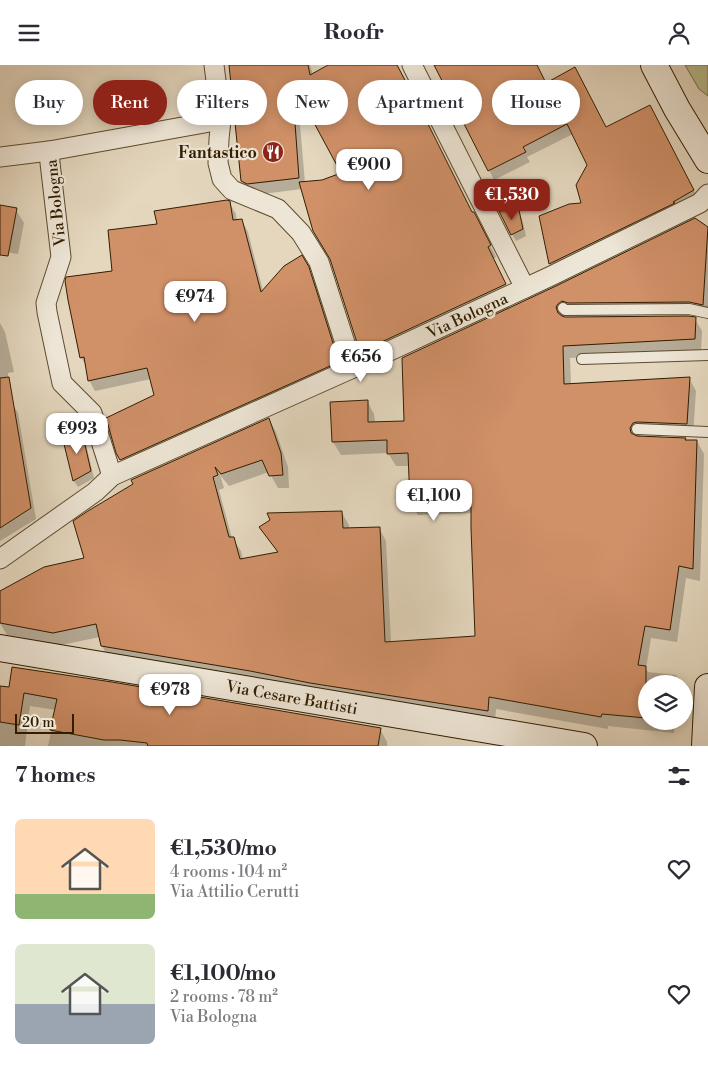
<!DOCTYPE html>
<html lang="en">
<head>
<meta charset="utf-8">
<style>
  :root { --surface:#fff; --page:#f7f7f7; --text:#2b2b33; --muted:#7c7c81; --accent:#8f2418 }
  body { margin:0; font-family:"Libre Bodoni",serif; background:var(--page); color:var(--text); height:100vh; display:flex; flex-direction:column; font-size:19px; white-space:nowrap }
  * { box-sizing:border-box; margin:0 }
  p { font-size:16px; color:var(--muted) }
  .icon { flex:none; width:28px; height:28px; fill:none; stroke:currentColor; stroke-width:2; stroke-linecap:round; stroke-linejoin:round }
  .map { position:relative; height:681px; overflow:hidden }
  .side { display:flex; flex-direction:column; background:var(--surface); flex:1 }
  .side>* { flex:none }
  .hud { position:absolute; left:15px; top:15px; width:679px; height:45px; display:flex; gap:10px }
  .controls { position:absolute; left:638px; top:610px; display:grid; gap:10px }
  .controls a { display:grid; place-items:center; width:55px; height:55px; border-radius:50%; background:var(--surface); box-shadow:0 2px 12px #0003; font-size:25px }
  .scale { position:absolute; left:15px; bottom:12px; width:59px; box-sizing:border-box; padding-left:5px; border:2px solid #311d00; border-top:0; font-size:14px; line-height:18px; white-space:nowrap; color:#311d00; -webkit-text-stroke:4px #ede5d5; paint-order:stroke }
  .price { position:absolute; translate:-50% -42px; padding:0 11px; border-radius:10px; background:#fff; color:#222; font-size:16px; line-height:32px; filter:drop-shadow(0 1px 2px #0008) }
  .price::after { content:''; position:absolute; left:50%; top:30px; width:15px; height:11px; margin-left:-8px; background:inherit; clip-path:polygon(0 0,100% 0,50% 100%) }
  .price.active { background:var(--accent); color:#fff }
  ul { padding:0; list-style:none }
  li { display:flex; align-items:center; gap:15px; height:125px; padding:0 15px }
  li span { display:grid; place-items:center; flex:none; width:140px; height:100px; border-radius:8px; color:#555 }
  li>.icon { margin-inline-start:auto }
  span .icon { width:60px; height:60px; fill:#fffc; stroke-width:1 }
  li b { font-size:21px }
  h2 { display:flex; justify-content:space-between; align-items:center; height:60px; padding:0 15px; font-size:21px }
  .pill { padding:0 18px; border-radius:22px; background:var(--surface); box-shadow:0 2px 12px #0003; font-size:18px; line-height:45px }
  .pill.active { background:var(--accent); color:#fff }
  header { display:flex; justify-content:space-between; align-items:center; height:65px; padding:0 15px; background:var(--surface); font-size:22px; font-weight:700 }
  .map>svg:first-child { display:block }
</style>
</head>
<body>
<header><svg class="icon" aria-label="menu" viewBox="0 0 24 24"><path d="M4 6h16M4 12h16M4 18h16"/></svg>Roofr<svg class="icon" aria-label="person" viewBox="0 0 24 24"><circle cx="12" cy="8" r="4"/><path d="M4 21q1-7 8-7t8 7"/></svg></header>
<div class="map">
<svg width="708" height="681" viewBox="0 0 708 681">
  <rect width="100%" height="100%" fill="#e4d7be"/>
  <filter id="stains"><feTurbulence type="fractalNoise" baseFrequency=".004" numOctaves="4"/><feColorMatrix values="0 0 0 0 .2 0 0 0 0 .09 0 0 0 0 .02 0 0 0 .5 -.17"/></filter>
  <radialGradient id="worn" r=".72"><stop offset=".6" stop-color="#630" stop-opacity="0"/><stop offset="1" stop-color="#630" stop-opacity=".3"/></radialGradient>
  <polygon fill="#b8bd8f" stroke="#746d48" points="685,0 708,0 708,31 699,24"/>
  <g fill="#0003" fill-rule="evenodd">
    <path d="M230,0H310L313,10L330,0H397L472,149L480,160L496,192L493,194L512,231L367,297L361,286L331,194L302,124L255,130L249,128L242,116ZM297,24L342,109L322,116L305,118Z"/>
    <polygon points="441,0 536,0 546,20 606,64 655,51 699,135 556,208 550,199 541,152 583,139 588,100 573,69 527,92 530,97 494,115 437,2"/>
    <polygon points="229,137 236,149 237,156 242,156 248,167 263,226 301,192 314,214 344,308 128,405 118,387 155,331 151,314 95,326 89,315 87,303 81,292 114,207 158,160"/>
    <polygon points="0,141 16,145 24,158 18,189 0,186"/>
    <polygon points="518,146 522,154 526,171 516,176 512,169"/>
    <polygon points="707,163 708,165 708,252 697,249 576,250 569,249 561,253 695,254 702,266 701,287 570,293 571,320 689,313 696,326 693,371 645,369 637,372 685,374 686,376 697,376 704,389 700,516 686,513 677,577 651,573 646,604 648,607 676,610 681,619 646,619 646,656 675,656 674,668 608,661 608,664 496,644 495,658 109,594 102,581 100,572 61,580 7,570 0,558 0,527 85,494 269,354 276,367 288,402 289,423 278,423 269,407 229,421 220,410 224,423 219,425 232,473 241,486 243,495 278,488 261,462 342,448 349,460 349,464 379,463 386,476 391,578 476,572 472,448 418,450 411,438 410,401 396,401 388,388 341,390 333,377 332,338 367,336 374,349 375,358 405,357 403,293"/>
    <polygon points="0,258 5,267 14,307 8,308 8,312 0,313"/>
    <polygon points="12,338 18,348 36,454 0,476 0,340"/>
    <polygon points="81,368 85,375 94,413 78,422 74,416 64,372"/>
    <polygon points="0,622 380,664 387,677 387,681 48,681 56,645 30,641 25,681 0,681"/>
  </g>
  <g fill="#d09068" stroke="#311d00">
    <polygon points="229,0 308,0 310,10 328,0 397,0 425,53 472,147 474,147 491,180 488,182 506,219 360,287 330,194 313,166 299,117 322,115 341,108 292,17 299,113 247,119 241,116"/>
    <polygon points="434,0 537,0 546,18 575,2 606,62 650,40 694,125 673,137 675,138 549,199 539,151 569,139 581,138 576,120 587,100 567,59 523,82 526,87 488,106"/>
    <polygon points="227,135 230,136 233,155 242,154 261,227 284,201 302,190 309,202 339,297 120,395 116,388 106,353 154,330 147,303 88,316 84,292 80,293 68,235 65,216 66,212 112,206 108,165 157,159 154,146"/>
    <polygon points="0,140 17,143 8,191 0,190"/>
    <polygon points="519,145 523,164 511,170 499,146"/>
    <polygon points="695,153 708,162 703,240 689,237 568,238 562,236 558,239 556,242 558,248 562,251 565,252 688,251 696,252 695,274 563,281 564,319 690,312 687,359 637,357 633,358 630,363 631,368 637,371 686,373 685,375 697,375 693,504 679,501 670,565 645,561 638,600 646,601 646,653 602,649 601,652 489,632 488,646 310,618 250,606 101,581 96,559 53,568 0,558 0,526 44,502 84,493 73,456 88,446 133,419 131,415 269,353 281,388 283,410 269,411 262,395 221,409 215,402 218,410 213,412 229,472 234,472 240,494 278,487 259,462 270,455 267,448 342,446 343,463 380,462 385,577 475,571 471,463 471,436 410,438 408,388 387,389 387,375 332,377 330,337 368,335 368,357 404,356 402,293 556,221"/>
    <polygon points="9,312 31,443 0,463 0,313"/>
    <polygon points="82,367 91,406 73,416 62,371"/>
    <polygon points="12,602 112,617 381,663 378,681 148,681 147,678 120,675 104,675 50,665 57,634 24,628 19,660 0,657 0,621 9,622"/>
  </g>
  <g fill="none" stroke-linecap="round" stroke-linejoin="round">
    <g stroke="#5e4c30" stroke-width="12">
      <g id="lane">
        <polyline points="563,243 565,245 689,244 708,248"/>
        <polyline points="582,294 708,290"/>
        <polyline points="637,364 708,367"/>
      </g>
    </g>
    <g stroke="#5e4c30" stroke-width="21">
      <g id="street">
        <polyline points="412,0 525,223"/>
        <polyline points="221,55 219,74 218,98 222,114 232,125 278,144 301,168 319,197 353,303"/>
        <polyline points="49,86 50,98 61,192 46,238 47,247 62,318 92,348 112,411"/>
        <polyline points="0,92 49,86 221,55 214,0"/>
        <polyline points="0,494 95,427 112,411 353,303 551,211 700,138 708,129"/>
      </g>
    </g>
    <g stroke="#311d00" stroke-width="28">
      <g id="secondary">
        <polyline points="654,0 677,44 708,95"/>
        <polyline points="0,583 584,681"/>
        <polyline points="705,681 708,622"/>
      </g>
    </g>
    <use href="#lane" stroke="#ede5d5" stroke-width="10"/>
    <use href="#street" stroke="#ede5d5" stroke-width="19"/>
    <use href="#secondary" stroke="#ede5d5" stroke-width="26"/>
  </g>
  <defs>
    <g id="restaurant-disc" transform="scale(1.125)"><circle r="9.5" fill="#8f2418" stroke="#ede5d5"/><path d="M-5-6h1v4h1v-4h1v4h1v-4h1v5L-1.5 .5V6h-2V.5L-5-1ZM5-6V6H3V1.5H1.5Q1.5-4 5-6Z" fill="#fff"/></g>
  </defs>
  <g fill-rule="evenodd">
    <use href="#restaurant-disc" x="273" y="87"/>
  </g>
  <g text-anchor="middle" stroke-width="4.5" stroke-linejoin="round" paint-order="stroke">
    <g font-size="16" font-weight="bold" fill="#311d00" stroke="#ede5d5" text-anchor="end">
      <text x="257" y="93">Fantastico</text>
    </g>
    <g font-size="16" fill="#311d00" stroke="#ede5d5">
      <text transform="translate(55 138) rotate(-96)" y="6">Via Bologna</text>
      <text transform="translate(467 250) rotate(-25)" y="6">Via Bologna</text>
      <text transform="translate(292 632) rotate(10)" y="6">Via Cesare Battisti</text>
    </g>
  </g>
  <rect width="100%" height="100%" filter="url(#stains)"/>
  <rect width="100%" height="100%" fill="url(#worn)"/>
</svg>
<div class="controls">
<a><svg class="icon" aria-label="layers" viewBox="0 0 24 24"><path d="M12 4l9 5-9 5-9-5zM3 14l9 5 9-5"/></svg></a>
</div>
<div class="scale">20 m</div>
<b class="price" style="left:369px;top:126px">€900</b>
<b class="price active" style="left:512px;top:156px">€1,530</b>
<b class="price" style="left:195px;top:258px">€974</b>
<b class="price" style="left:361px;top:318px">€656</b>
<b class="price" style="left:77px;top:390px">€993</b>
<b class="price" style="left:434px;top:457px">€1,100</b>
<b class="price" style="left:170px;top:651px">€978</b>
<div class="hud">
<a class="pill">Buy</a>
<a class="pill active">Rent</a>
<a class="pill">Filters</a>
<a class="pill">New</a>
<a class="pill">Apartment</a>
<a class="pill">House</a>
</div>
</div>
<section class="side">
<h2>7 homes<svg class="icon" aria-label="filters" viewBox="0 0 24 24"><path d="M4 7h16M4 17h16"/><circle cx="9" cy="7" r="2"/><circle cx="15" cy="17" r="2"/></svg></h2>
<ul>
<li><span style="background:linear-gradient(#ffd9b3 75%,#8fb573 0)"><svg class="icon" aria-label="home" viewBox="0 0 24 24"><path d="M3 11l9-7 9 7M6 9v11h12V9"/></svg></span><div><b>€1,530/mo</b><p>4 rooms · 104 m²</p><p>Via Attilio Cerutti</p></div><svg class="icon" aria-label="heart" viewBox="0 0 24 24"><path d="M12 20l-8-8c-3-5 5-10 8-4 3-6 11-1 8 4z"/></svg></li>
<li><span style="background:linear-gradient(#dfe7d0 60%,#9aa5b1 0)"><svg class="icon" aria-label="home" viewBox="0 0 24 24"><path d="M3 11l9-7 9 7M6 9v11h12V9"/></svg></span><div><b>€1,100/mo</b><p>2 rooms · 78 m²</p><p>Via Bologna</p></div><svg class="icon" aria-label="heart" viewBox="0 0 24 24"><path d="M12 20l-8-8c-3-5 5-10 8-4 3-6 11-1 8 4z"/></svg></li>
</ul>
</section>
</body>
</html>
